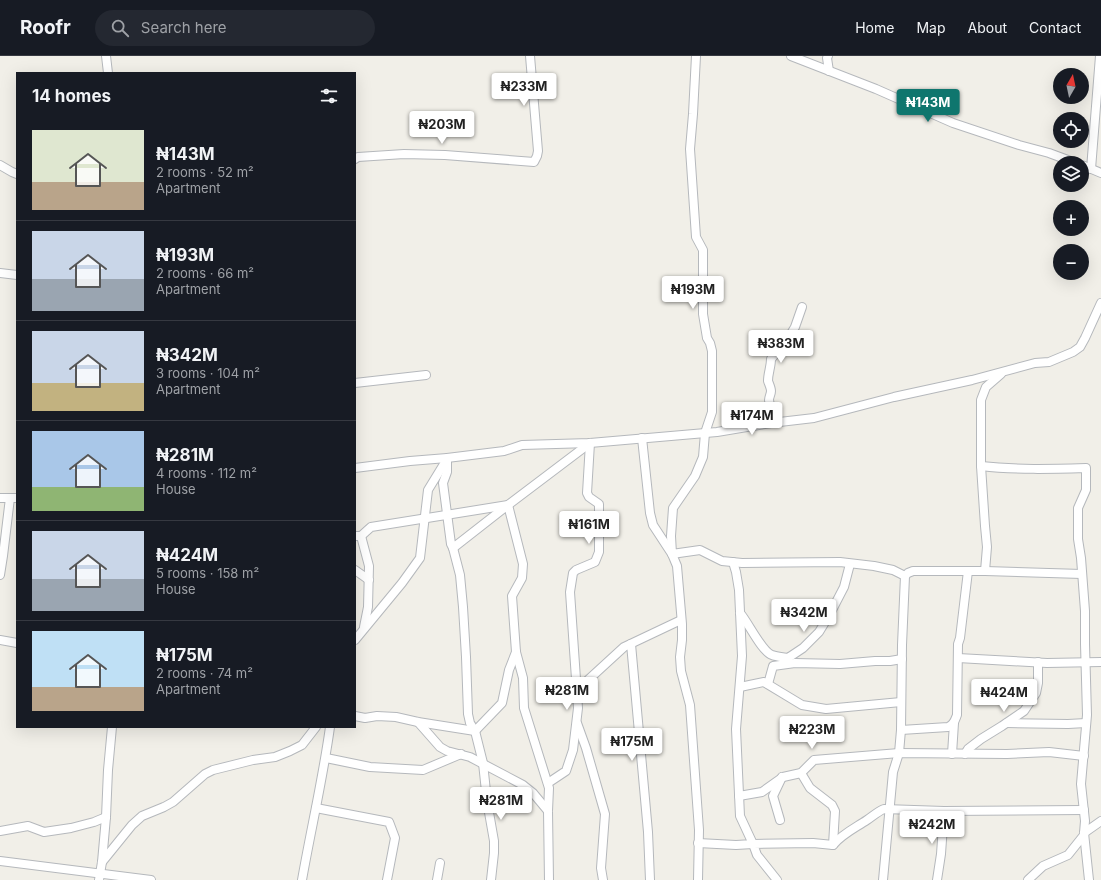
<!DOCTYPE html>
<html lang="en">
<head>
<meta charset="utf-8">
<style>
  :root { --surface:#171b24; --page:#242831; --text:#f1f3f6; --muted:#9ea1a6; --line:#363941; --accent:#0f766e }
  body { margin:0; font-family:Inter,sans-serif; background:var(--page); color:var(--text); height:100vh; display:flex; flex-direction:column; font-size:15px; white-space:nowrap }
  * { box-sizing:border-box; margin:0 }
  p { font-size:13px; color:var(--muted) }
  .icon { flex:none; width:22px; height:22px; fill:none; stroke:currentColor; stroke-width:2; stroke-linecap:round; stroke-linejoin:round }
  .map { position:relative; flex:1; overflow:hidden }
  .details { position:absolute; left:16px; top:16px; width:340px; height:656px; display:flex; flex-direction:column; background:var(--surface); border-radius:0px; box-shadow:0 4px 16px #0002 }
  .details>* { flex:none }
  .needle { width:26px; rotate:9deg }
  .controls { position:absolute; left:1053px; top:12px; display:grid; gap:8px }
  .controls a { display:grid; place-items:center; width:36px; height:36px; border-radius:50%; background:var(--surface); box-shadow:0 4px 16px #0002; font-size:20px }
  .price { position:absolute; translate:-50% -34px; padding:0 9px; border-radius:4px; background:#fff; color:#222; font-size:13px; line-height:26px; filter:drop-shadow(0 1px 2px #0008) }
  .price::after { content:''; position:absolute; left:50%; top:24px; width:12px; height:9px; margin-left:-6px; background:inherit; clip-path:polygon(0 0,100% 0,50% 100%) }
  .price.active { background:var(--accent); color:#fff }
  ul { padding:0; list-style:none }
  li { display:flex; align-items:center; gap:12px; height:100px; padding:0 16px }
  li+li { border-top:1px solid var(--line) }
  li span { display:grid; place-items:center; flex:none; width:112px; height:80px; border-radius:0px; color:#555 }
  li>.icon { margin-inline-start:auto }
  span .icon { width:48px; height:48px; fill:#fffc; stroke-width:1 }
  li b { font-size:17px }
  h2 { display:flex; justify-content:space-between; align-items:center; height:48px; padding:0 16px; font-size:17px }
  header { display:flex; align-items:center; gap:24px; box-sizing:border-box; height:56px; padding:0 20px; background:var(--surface); border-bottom:1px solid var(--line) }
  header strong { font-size:19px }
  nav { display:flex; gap:22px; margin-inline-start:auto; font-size:14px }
  .search { width:280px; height:36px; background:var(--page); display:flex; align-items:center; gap:10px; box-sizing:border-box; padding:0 14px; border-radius:22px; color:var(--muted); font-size:15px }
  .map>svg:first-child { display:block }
</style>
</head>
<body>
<header>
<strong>Roofr</strong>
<div class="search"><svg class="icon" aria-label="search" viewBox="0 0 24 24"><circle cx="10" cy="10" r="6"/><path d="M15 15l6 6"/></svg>Search here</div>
<nav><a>Home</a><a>Map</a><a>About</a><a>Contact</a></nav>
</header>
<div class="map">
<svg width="1101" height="824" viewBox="0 0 1101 824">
  <rect width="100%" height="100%" fill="#f1efe8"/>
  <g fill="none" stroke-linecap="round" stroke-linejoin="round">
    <g stroke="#b5b8bc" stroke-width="10">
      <g id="minor">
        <polyline points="106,0 108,17"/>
        <polyline points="696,0 693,58 690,93 696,181 703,194 703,258 707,282 710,287 712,295 712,356 705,377 703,401 695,420 673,452 671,480 672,498 700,494 722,505 742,507 840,506 874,510 893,514 905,520"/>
        <polyline points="791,0 876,33 953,67 1019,89 1049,97 1076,107"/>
        <polyline points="828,0 827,2 829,15"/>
        <polyline points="355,103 358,101 404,98 445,99 534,106 537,100 538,95 530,0"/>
        <polyline points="0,109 12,116 17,118"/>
        <polyline points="1082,109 1101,117"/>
        <polyline points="1091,113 1100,0"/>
        <polyline points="0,217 17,219"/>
        <polyline points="355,327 426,319"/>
        <path d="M771,367C775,355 770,354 769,344C769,341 771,338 771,335C771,332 769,328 768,325C768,317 771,311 771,303L786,286L795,271L802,251"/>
        <polyline points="642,382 650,457 653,469 672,498 677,510 682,568 682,584 680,601 681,615 690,649 699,774 698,824"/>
        <polyline points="447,402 447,416 443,427 451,488 453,492 508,449 523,508 522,522 512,540 516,596 523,622 524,652 549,732 548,755 549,824"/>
        <path d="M981,410C1016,414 1051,413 1086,412V434L1078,452V483L1081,502L1085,555V588L1087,659L1081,728L1085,765L1084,777L1089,824"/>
        <polyline points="355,412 410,405 447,402 504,395 522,389 590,387 717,376 771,367 814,362 894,341 972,324 1035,307 1049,306 1073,296 1080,291 1085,282 1101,247"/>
        <polyline points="0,442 17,442"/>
        <polyline points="355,480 361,480 371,471 508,449 590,387"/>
        <polyline points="361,480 369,510 368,551 364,571"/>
        <polyline points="453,492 460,519 463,551 466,601 468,658 470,667 475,675 483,707 487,745 494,785 494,797 491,824"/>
        <polyline points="355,514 369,524"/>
        <polyline points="985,515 987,491 985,470 981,410 981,344 986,331 1001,318"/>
        <polyline points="0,519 3,500 10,442"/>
        <path d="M740,557C748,566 762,596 772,599C777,601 783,601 788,602L803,592L819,576L830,558L844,531L850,508"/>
        <polyline points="0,584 17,587"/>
        <polyline points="355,584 402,527 420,502 428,434 447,403"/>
        <polyline points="631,588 648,776 650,824"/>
        <polyline points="958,602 1047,607 1101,606"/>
        <polyline points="768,628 773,610 795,607 840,608 875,605 890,605 902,603"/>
        <polyline points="740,631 764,626 802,649 826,653 901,646"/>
        <polyline points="576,635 624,591 681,564"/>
        <polyline points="355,660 365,662 377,660 396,661 418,666 475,675"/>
        <polyline points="418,666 440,691 447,695 470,701 523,729 533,737 548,755"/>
        <polyline points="577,667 586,692 605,758 601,812 603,824"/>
        <polyline points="1007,667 1068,668 1086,667"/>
        <path d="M901,674L948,671C954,669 955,664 957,659L958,588L960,582L968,515"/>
        <polyline points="475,675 502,647 509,614 516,596"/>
        <polyline points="952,698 954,667"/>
        <polyline points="965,698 968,693 981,683 1002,670 1024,655 1036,637 1038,627 1038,606"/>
        <polyline points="326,702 370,711 423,714 461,698"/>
        <polyline points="801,717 810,732 832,749 835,755 833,789"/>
        <polyline points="548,727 566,715 573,694 578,652 570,536 573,517 576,514 595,506 599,496 599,448 589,441 587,437 590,387"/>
        <polyline points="739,740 762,736 783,721 801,717 814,704 899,697 1007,698 1049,696 1084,700"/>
        <polyline points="316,752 389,766 395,782 387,824"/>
        <polyline points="780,764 773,740 782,721"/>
        <polyline points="0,775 28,770 44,776 71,772 94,766 106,761"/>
        <polyline points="1084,777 1101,765"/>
        <polyline points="698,787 736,789 753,788 740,760 736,673 742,600 739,534 736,516 733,506"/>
        <polyline points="0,805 151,824"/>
        <polyline points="102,806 132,769 142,760 164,751 173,746 205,718 213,714 253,704 275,701 290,695 302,689 316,671"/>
        <polyline points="99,824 102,806 106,761 108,714 112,671"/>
        <path d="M302,824C311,773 323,722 330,671"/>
        <polyline points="437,824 440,807"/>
        <path d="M777,824L757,799L753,788L813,787L833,789C842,778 855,772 867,764C873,760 877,756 884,753L944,755L1084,754"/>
        <polyline points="883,824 893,716 899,697 901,674 902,589 905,520 908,517 913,515 985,515 1082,518"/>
        <polyline points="937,824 941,798 944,755"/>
        <polyline points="1028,824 1043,810 1068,799 1084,779"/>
      </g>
    </g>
    <use href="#minor" stroke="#fff" stroke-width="8"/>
  </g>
</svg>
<div class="controls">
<a><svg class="needle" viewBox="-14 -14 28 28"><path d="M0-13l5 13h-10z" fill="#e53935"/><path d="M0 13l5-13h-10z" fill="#9ea1a6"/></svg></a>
<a><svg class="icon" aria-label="locate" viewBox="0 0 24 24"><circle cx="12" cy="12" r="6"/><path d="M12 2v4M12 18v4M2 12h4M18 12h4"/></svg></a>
<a><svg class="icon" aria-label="layers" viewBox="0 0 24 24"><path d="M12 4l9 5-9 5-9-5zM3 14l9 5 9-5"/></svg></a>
<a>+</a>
<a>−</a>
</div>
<b class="price" style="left:524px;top:51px">₦233M</b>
<b class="price active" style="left:928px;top:67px">₦143M</b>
<b class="price" style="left:442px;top:89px">₦203M</b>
<b class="price" style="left:693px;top:254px">₦193M</b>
<b class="price" style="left:781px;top:308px">₦383M</b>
<b class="price" style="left:752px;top:380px">₦174M</b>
<b class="price" style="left:589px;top:489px">₦161M</b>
<b class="price" style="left:804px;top:577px">₦342M</b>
<b class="price" style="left:567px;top:655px">₦281M</b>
<b class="price" style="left:1004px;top:657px">₦424M</b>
<b class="price" style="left:812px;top:694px">₦223M</b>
<b class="price" style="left:632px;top:706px">₦175M</b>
<b class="price" style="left:501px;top:765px">₦281M</b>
<b class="price" style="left:932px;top:789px">₦242M</b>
<section class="details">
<h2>14 homes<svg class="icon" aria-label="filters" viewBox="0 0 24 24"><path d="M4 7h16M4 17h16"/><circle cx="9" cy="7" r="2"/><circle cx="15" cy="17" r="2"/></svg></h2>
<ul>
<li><span style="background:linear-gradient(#dfe7d0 65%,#b9a48a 0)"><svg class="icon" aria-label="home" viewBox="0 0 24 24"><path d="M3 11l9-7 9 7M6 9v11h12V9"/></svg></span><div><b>₦143M</b><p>2 rooms · 52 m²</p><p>Apartment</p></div></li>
<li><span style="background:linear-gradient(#c9d6e8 60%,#9aa5b1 0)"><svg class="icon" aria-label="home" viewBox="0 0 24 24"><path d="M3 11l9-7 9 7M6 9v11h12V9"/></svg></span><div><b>₦193M</b><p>2 rooms · 66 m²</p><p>Apartment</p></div></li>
<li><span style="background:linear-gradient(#c9d6e8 65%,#c2b280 0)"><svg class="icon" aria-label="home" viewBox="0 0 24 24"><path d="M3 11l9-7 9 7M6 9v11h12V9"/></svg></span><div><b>₦342M</b><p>3 rooms · 104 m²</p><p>Apartment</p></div></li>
<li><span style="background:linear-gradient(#a9c7e8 70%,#8fb573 0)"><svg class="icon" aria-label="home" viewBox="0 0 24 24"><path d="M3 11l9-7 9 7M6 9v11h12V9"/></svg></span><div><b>₦281M</b><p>4 rooms · 112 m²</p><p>House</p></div></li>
<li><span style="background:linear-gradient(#c9d6e8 60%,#9aa5b1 0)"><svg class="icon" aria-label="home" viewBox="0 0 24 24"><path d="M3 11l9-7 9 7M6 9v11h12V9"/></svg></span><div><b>₦424M</b><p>5 rooms · 158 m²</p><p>House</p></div></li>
<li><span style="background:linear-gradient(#bfe0f5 70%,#b9a48a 0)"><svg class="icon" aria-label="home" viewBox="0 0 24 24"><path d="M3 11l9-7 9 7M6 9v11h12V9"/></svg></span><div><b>₦175M</b><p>2 rooms · 74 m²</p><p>Apartment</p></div></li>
</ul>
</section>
</div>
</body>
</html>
